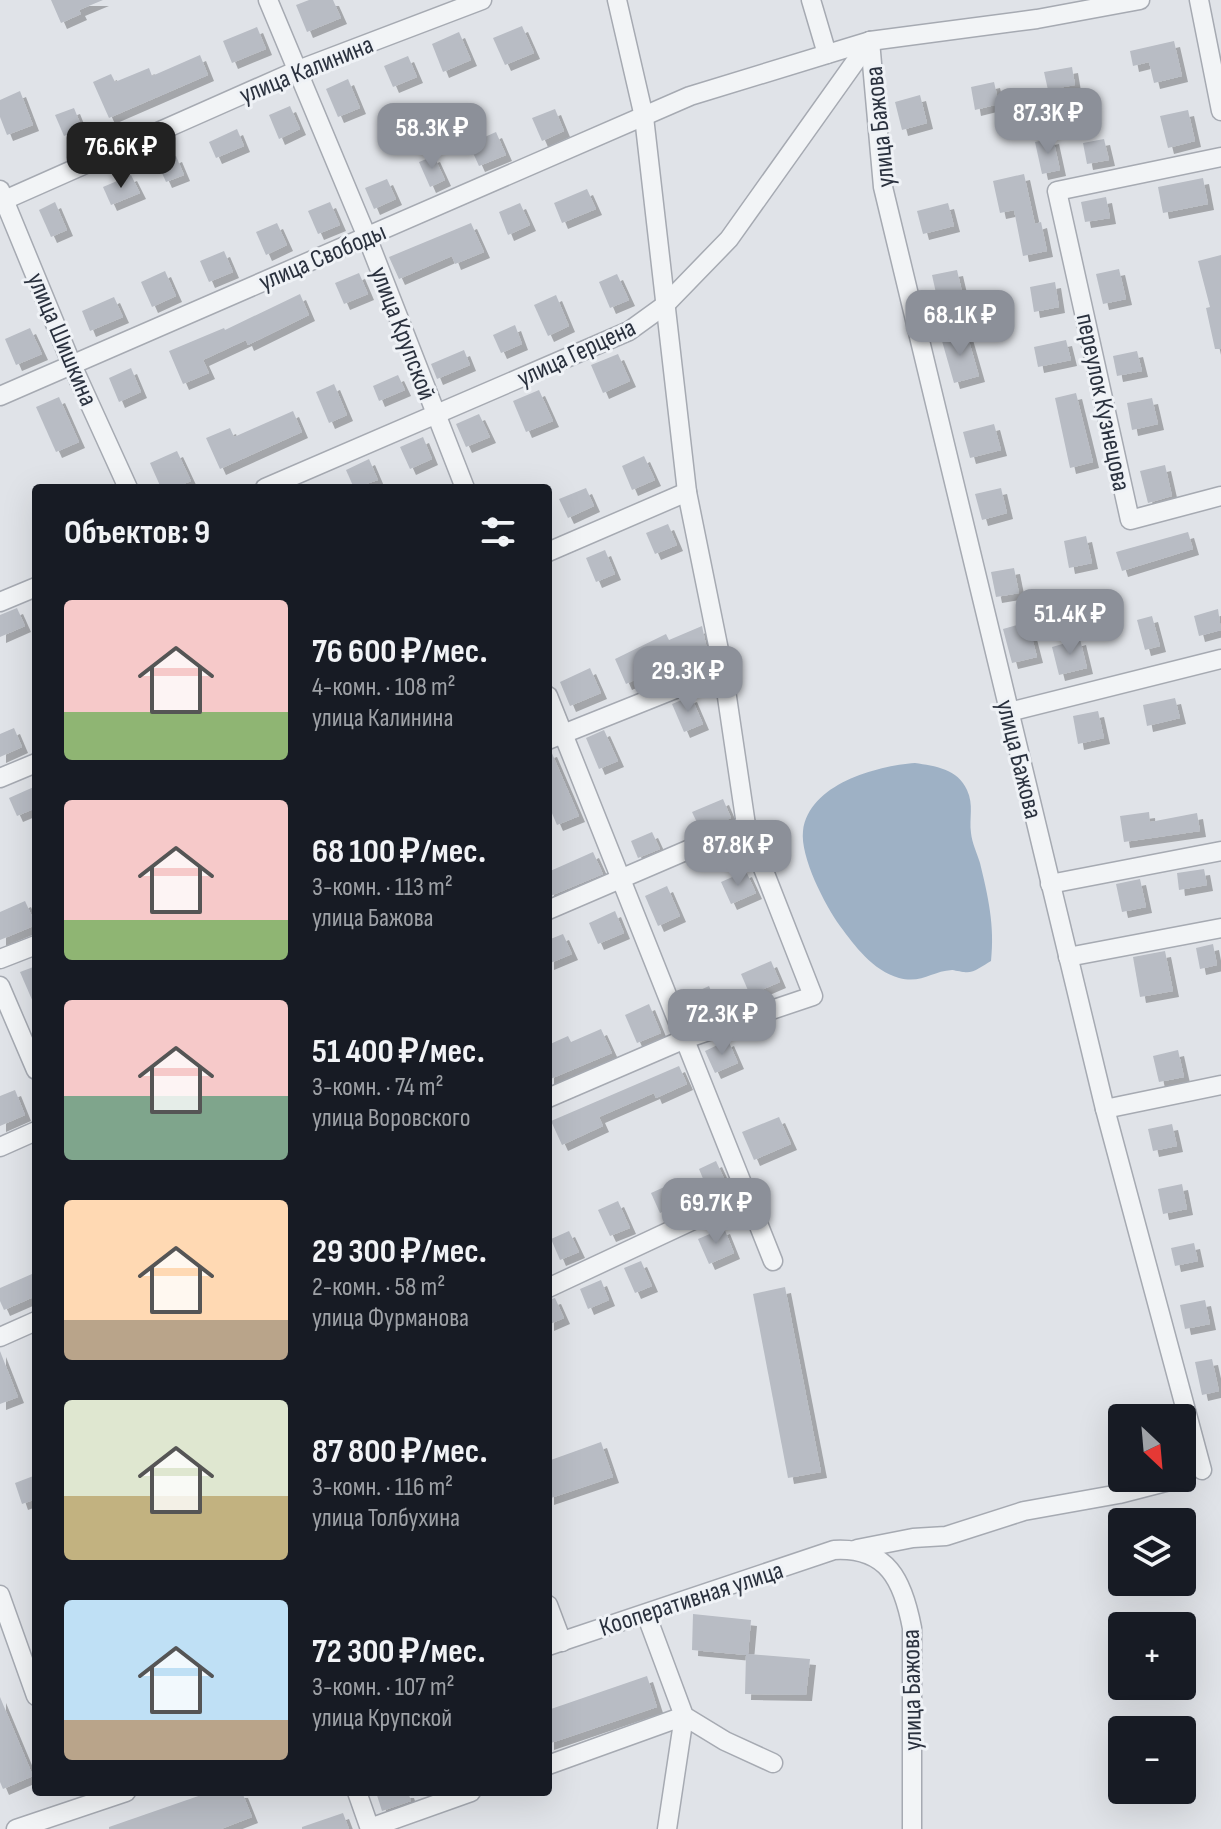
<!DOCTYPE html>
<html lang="ru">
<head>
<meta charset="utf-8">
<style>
  :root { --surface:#171b24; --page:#242831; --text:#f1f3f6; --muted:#9ea1a6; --accent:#8c9099 }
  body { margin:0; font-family:"Sofia Sans Condensed",sans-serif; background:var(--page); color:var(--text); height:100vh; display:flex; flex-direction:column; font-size:30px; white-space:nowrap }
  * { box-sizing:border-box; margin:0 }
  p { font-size:26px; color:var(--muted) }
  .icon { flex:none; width:44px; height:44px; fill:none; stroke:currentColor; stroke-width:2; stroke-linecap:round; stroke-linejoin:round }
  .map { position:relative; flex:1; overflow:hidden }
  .details { position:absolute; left:32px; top:484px; width:520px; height:1312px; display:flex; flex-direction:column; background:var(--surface); border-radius:8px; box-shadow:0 8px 32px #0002 }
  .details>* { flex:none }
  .needle { width:52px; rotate:154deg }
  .tools { position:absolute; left:1108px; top:1404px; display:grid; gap:16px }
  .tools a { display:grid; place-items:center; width:88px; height:88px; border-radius:8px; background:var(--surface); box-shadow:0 8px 32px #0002; font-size:40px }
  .price { position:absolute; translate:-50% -68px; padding:0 18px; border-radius:16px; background:var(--accent); color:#fff; font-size:26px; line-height:52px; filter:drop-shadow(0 2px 4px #0008) }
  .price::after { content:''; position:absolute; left:50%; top:48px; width:24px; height:18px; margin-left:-12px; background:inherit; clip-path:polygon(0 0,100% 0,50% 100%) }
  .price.on { background:#222; color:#fff }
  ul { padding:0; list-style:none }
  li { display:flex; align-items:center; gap:24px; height:200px; padding:0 32px }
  li span { display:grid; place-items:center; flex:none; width:224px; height:160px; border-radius:8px; color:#555 }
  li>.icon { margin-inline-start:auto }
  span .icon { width:96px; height:96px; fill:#fffc; stroke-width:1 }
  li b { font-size:34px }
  h2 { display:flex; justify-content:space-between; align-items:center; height:96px; padding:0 32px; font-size:34px }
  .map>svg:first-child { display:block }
</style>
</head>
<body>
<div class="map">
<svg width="1221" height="1829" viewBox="0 0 1221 1829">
  <defs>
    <filter id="shadow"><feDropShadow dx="6" dy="6" stdDeviation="0" flood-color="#0004"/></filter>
  </defs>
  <rect width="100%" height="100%" fill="#e0e3e8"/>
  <path fill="#9eb1c5" d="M915,763C935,766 958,769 967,790C974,805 969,818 971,833C972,843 977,853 980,863C988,896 995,926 991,961C982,966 973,974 964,972C962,972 953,970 952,970C932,971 922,984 899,978C872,970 855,946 840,926C825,905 800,857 803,831C809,784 876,766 915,763Z"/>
  <g fill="#b8bcc4" filter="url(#shadow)">
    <polygon points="51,0 103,0 79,10 81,14 61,23"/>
    <polygon points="309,0 333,0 341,18 307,32 296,5"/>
    <polygon points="522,26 534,53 505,65 493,38"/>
    <polygon points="257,27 266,49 232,63 223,41"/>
    <polygon points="459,32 471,60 443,72 432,44"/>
    <polygon points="1174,41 1182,76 1154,83 1149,62 1133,66 1130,51"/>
    <polygon points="200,55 208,75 109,118 93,82 111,74 115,82 149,68 152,76"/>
    <polygon points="408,56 417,77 393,87 384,66"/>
    <polygon points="1072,67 1075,85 1048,90 1044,72"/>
    <polygon points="348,79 360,108 338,117 326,89"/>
    <polygon points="994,82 999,104 975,110 971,87"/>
    <polygon points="20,91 33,125 7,135 0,117 0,100"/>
    <polygon points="920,95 927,123 902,130 895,102"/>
    <polygon points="290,106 300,129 279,139 269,115"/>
    <polygon points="74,108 82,128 64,136 55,115"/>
    <polygon points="555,109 564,131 542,141 532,118"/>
    <polygon points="1188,110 1195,141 1168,148 1160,116"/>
    <polygon points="237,129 244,146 216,158 209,142"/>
    <polygon points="496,132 506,155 479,166 469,144"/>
    <polygon points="1053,138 1060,170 1042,174 1035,142"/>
    <polygon points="1104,139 1109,160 1087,164 1083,143"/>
    <polygon points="176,156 184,175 166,182 158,164"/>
    <polygon points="434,156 445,180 430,187 419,162"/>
    <polygon points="1024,174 1035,224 1041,222 1047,251 1023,256 1014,210 1000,213 993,181"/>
    <polygon points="131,175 140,193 111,205 103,187"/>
    <polygon points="1203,178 1208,204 1163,213 1158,187"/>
    <polygon points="387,179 396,199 374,209 365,188"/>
    <polygon points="587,189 596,209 562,223 554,203"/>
    <polygon points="1106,197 1110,218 1085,222 1081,202"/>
    <polygon points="55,202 67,230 51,237 39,210"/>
    <polygon points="330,202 340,225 318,234 308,211"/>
    <polygon points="520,203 530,225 508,235 499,212"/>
    <polygon points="948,203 954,226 923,234 917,211"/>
    <polygon points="277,223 287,245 266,255 256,232"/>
    <polygon points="471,223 484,252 455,264 452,256 399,279 389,257"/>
    <polygon points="224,251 233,272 209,282 200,261"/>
    <polygon points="1221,255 1221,349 1215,349 1206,308 1210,307 1198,261"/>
    <polygon points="1119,269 1126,299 1103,304 1096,274"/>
    <polygon points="957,270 963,296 938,302 932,275"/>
    <polygon points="165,271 176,296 152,307 141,282"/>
    <polygon points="359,273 368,294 344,304 335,283"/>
    <polygon points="617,274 629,300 610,308 599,282"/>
    <polygon points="1055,282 1059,307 1034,312 1030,287"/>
    <polygon points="300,294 309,315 248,345 246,340 203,360 209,373 183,384 169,351 224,328 225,330"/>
    <polygon points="556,295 569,326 548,336 534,305"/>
    <polygon points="114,297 123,317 90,331 82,311"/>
    <polygon points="515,325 522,344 501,353 493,335"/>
    <polygon points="30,328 42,354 16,365 5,339"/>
    <polygon points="967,334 979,376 954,383 942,341"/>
    <polygon points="1066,340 1071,360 1038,367 1034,347"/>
    <polygon points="464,350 470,365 437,379 431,364"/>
    <polygon points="1137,351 1142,371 1117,376 1113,356"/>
    <polygon points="618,354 630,381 603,393 591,365"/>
    <polygon points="131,368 141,392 119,402 109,378"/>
    <polygon points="398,375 405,390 379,401 373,386"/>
    <polygon points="334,384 347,415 329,423 316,392"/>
    <polygon points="539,390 553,421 526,432 513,401"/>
    <polygon points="1076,393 1093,462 1070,468 1055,398"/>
    <polygon points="59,397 79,442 56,452 36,407"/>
    <polygon points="1152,398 1158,424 1132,430 1127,403"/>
    <polygon points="293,411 302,432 220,469 206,438 230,428 234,437"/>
    <polygon points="479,414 490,437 466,447 456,424"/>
    <polygon points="994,424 1001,450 970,458 963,432"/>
    <polygon points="423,437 432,459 410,469 400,447"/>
    <polygon points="177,451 191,481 174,488 161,488 150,463"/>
    <polygon points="644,456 655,480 632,490 622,466"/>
    <polygon points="369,459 378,480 354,488 346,470"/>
    <polygon points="1165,465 1172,496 1148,503 1140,471"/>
    <polygon points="586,488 594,506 568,518 559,499"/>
    <polygon points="1001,488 1007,513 982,520 975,494"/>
    <polygon points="668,524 677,545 655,554 646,533"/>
    <polygon points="1188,532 1193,549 1122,571 1116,552"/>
    <polygon points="1086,536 1092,563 1069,568 1064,541"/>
    <polygon points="605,550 615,574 596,582 586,558"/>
    <polygon points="1014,568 1019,593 996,597 991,572"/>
    <polygon points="17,608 25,626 0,637 0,615"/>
    <polygon points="1218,609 1221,630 1199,636 1194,616"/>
    <polygon points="1152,616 1160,646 1145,650 1137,620"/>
    <polygon points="1028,622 1037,657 1012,663 1003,629"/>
    <polygon points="702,626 707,649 686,658 685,656 626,684 615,659 666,634 669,640"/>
    <polygon points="1080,639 1087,668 1059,675 1052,647"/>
    <polygon points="590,668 601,693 570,706 560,682"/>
    <polygon points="691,696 703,724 684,732 672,704"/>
    <polygon points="1175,698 1180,718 1147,726 1143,705"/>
    <polygon points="1098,711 1104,738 1078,744 1073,716"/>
    <polygon points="14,728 22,747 0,757 0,734"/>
    <polygon points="604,730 618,761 599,769 586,738"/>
    <polygon points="551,751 579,816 557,825 548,804 548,752"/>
    <polygon points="36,786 36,808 17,816 9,798"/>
    <polygon points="723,799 731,818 701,831 692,812"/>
    <polygon points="1149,812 1150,822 1197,813 1200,831 1124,842 1120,816"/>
    <polygon points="652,832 660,849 638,858 631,841"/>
    <polygon points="593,852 603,874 548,897 548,872"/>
    <polygon points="1204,869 1207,885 1179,890 1177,873"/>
    <polygon points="746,871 756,893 731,904 721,882"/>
    <polygon points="1140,879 1146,907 1122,912 1116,884"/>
    <polygon points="667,886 680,916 658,926 645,896"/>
    <polygon points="25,901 36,925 0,940 0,912"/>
    <polygon points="615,911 624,933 598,944 589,923"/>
    <polygon points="563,934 572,954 548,964 548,940"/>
    <polygon points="1213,944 1217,965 1200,969 1196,948"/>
    <polygon points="1165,951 1173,991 1140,997 1133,957"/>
    <polygon points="771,961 780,982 750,995 741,974"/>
    <polygon points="36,966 36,1009 20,972"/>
    <polygon points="709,986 719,1010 695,1020 685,997"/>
    <polygon points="649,1004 661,1033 637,1043 625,1015"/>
    <polygon points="601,1029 612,1053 548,1080 548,1045 568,1036 571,1042"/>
    <polygon points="728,1040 738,1063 715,1073 705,1051"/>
    <polygon points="1178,1050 1184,1077 1159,1082 1153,1056"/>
    <polygon points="679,1066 687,1084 656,1098 654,1093 599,1117 603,1126 562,1145 551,1121"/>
    <polygon points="15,1090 25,1115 0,1126 0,1096"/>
    <polygon points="779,1117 791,1144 754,1160 742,1132"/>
    <polygon points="1172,1124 1177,1146 1153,1151 1148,1129"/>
    <polygon points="716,1161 727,1185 709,1193 699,1169"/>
    <polygon points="671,1184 679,1204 660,1213 651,1193"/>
    <polygon points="1182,1184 1187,1209 1163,1214 1158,1189"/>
    <polygon points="618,1201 630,1228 610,1236 598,1210"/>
    <polygon points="724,1228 734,1253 709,1264 698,1239"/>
    <polygon points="569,1231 579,1252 560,1260 551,1239"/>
    <polygon points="1194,1243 1198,1261 1175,1266 1171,1248"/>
    <polygon points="641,1261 652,1286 635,1293 624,1268"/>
    <polygon points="32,1274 36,1283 36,1296 4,1310 0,1301 0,1288"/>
    <polygon points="601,1280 609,1300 588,1309 580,1289"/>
    <polygon points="785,1287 821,1472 788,1478 753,1294"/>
    <polygon points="555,1298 564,1318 548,1325 548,1300"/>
    <polygon points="1205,1300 1210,1324 1185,1329 1180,1305"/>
    <polygon points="0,1351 18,1397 0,1404"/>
    <polygon points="1212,1359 1219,1391 1202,1395 1195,1362"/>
    <polygon points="601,1442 613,1477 548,1499 548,1461"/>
    <polygon points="36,1475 36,1499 22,1504 15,1483"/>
    <polygon points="693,1614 751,1620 748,1654 810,1659 806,1695 745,1694 746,1655 692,1650"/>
    <polygon points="647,1676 657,1707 548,1744 548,1710"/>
    <polygon points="0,1697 33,1776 3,1789 0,1782"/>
    <polygon points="210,1792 242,1792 252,1817 221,1829 109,1829 109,1827"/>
    <polygon points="376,1792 408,1792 411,1801 382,1811"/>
    <polygon points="343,1813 349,1829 302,1829 302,1827"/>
  </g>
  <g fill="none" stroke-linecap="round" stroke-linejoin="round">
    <g stroke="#a6aab2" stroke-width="21">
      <g id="minor">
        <polyline points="268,0 367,237 465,488"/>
        <polyline points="811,0 827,54"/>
        <polyline points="1199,0 1221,111"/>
        <polyline points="870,41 883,187 1105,1109 1202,1470"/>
        <polyline points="1221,157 1057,191 1130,520 1221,496"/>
        <polyline points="0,190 72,365 128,488"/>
        <polyline points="0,202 298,70 482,0"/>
        <polyline points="0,396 690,96 870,41 1037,19 1140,0"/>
        <polyline points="265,488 629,331 665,305 729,239 870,41"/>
        <polyline points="548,552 687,492"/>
        <polyline points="0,602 36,587"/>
        <polyline points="548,696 773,1261"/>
        <polyline points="1009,712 1221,659"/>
        <polyline points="548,740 723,670"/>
        <polyline points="0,778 36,763"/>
        <polyline points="1050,884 1221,851"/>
        <polyline points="548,910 746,825"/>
        <polyline points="1068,957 1221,928"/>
        <polyline points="0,959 36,945"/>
        <polyline points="0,986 36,1070"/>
        <polyline points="548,1098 685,1039 813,996 746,825 723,670 687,492 644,117 617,0"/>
        <polyline points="1105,1109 1221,1085"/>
        <polyline points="0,1147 36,1131"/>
        <polyline points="548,1288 747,1195"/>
        <polyline points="0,1337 36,1321"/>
        <polyline points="857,1549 913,1538 946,1536 1024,1511 1119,1494 1181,1478"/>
        <polyline points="0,1595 36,1696"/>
        <polyline points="548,1605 562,1642"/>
        <polyline points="646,1614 684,1716 725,1741 773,1763"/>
        <path d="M548,1646L834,1550C888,1547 903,1581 912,1628V1829"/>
        <polyline points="548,1765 684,1716 667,1829"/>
        <polyline points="357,1792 370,1829"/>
        <polyline points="370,1828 471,1792"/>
        <polyline points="16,1829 126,1792"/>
      </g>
    </g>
    <use href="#minor" stroke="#f2f4f6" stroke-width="18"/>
  </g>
  <g text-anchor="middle" stroke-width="6" stroke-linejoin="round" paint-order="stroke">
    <g font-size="26" fill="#2a313e" stroke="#eff2f6">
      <text transform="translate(306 69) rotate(-22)" y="9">улица Калинина</text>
      <text transform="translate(879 127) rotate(-96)" y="9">улица Бажова</text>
      <text transform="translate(322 256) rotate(-23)" y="9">улица Свободы</text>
      <text transform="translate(404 333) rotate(69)" y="9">улица Крупской</text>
      <text transform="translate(63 339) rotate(67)" y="9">улица Шишкина</text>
      <text transform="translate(576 352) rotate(-25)" y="9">улица Герцена</text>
      <text transform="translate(1104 402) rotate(78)" y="9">переулок Кузнецова</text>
      <text transform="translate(1020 759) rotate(76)" y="9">улица Бажова</text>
      <text transform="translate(691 1598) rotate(-18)" y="9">Кооперативная улица</text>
      <text transform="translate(911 1690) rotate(-91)" y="9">улица Бажова</text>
    </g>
  </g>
</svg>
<div class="tools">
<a><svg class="needle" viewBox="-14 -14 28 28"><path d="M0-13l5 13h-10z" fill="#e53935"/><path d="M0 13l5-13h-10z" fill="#9ea1a6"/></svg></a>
<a><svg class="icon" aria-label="layers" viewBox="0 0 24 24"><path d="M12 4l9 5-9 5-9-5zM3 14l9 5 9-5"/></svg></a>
<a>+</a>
<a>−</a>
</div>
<b class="price" style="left:1048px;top:156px">87.3K ₽</b>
<b class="price" style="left:432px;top:171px">58.3K ₽</b>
<b class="price on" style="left:121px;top:190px">76.6K ₽</b>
<b class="price" style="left:960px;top:358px">68.1K ₽</b>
<b class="price" style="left:1070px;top:657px">51.4K ₽</b>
<b class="price" style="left:688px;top:714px">29.3K ₽</b>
<b class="price" style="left:738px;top:888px">87.8K ₽</b>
<b class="price" style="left:722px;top:1057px">72.3K ₽</b>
<b class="price" style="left:716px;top:1246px">69.7K ₽</b>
<section class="details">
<h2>Объектов: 9<svg class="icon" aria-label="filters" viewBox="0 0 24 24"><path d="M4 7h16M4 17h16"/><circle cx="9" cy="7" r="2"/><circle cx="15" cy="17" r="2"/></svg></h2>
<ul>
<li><span style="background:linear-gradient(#f6c9c9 70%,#8fb573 0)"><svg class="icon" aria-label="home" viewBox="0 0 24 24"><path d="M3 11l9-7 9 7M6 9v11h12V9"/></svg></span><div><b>76 600 ₽/мес.</b><p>4-комн. · 108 m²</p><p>улица Калинина</p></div></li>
<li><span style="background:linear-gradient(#f6c9c9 75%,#8fb573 0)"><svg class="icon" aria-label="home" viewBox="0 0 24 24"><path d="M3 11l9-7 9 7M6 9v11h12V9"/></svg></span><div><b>68 100 ₽/мес.</b><p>3-комн. · 113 m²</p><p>улица Бажова</p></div></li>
<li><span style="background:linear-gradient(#f6c9c9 60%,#7fa58c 0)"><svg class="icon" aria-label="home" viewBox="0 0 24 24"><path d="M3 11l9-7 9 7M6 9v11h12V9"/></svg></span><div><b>51 400 ₽/мес.</b><p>3-комн. · 74 m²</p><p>улица Воровского</p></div></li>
<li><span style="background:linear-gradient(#ffd9b3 75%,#b9a48a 0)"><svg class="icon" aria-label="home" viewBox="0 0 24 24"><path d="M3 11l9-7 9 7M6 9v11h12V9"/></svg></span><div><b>29 300 ₽/мес.</b><p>2-комн. · 58 m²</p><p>улица Фурманова</p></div></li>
<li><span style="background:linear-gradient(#dfe7d0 60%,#c2b280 0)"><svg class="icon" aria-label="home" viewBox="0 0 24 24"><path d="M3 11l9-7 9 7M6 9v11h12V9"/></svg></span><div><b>87 800 ₽/мес.</b><p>3-комн. · 116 m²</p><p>улица Толбухина</p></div></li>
<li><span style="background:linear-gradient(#bfe0f5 75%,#b9a48a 0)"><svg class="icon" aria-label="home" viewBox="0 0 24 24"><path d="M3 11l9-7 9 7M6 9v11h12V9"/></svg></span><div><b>72 300 ₽/мес.</b><p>3-комн. · 107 m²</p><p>улица Крупской</p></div></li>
</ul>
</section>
</div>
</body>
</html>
